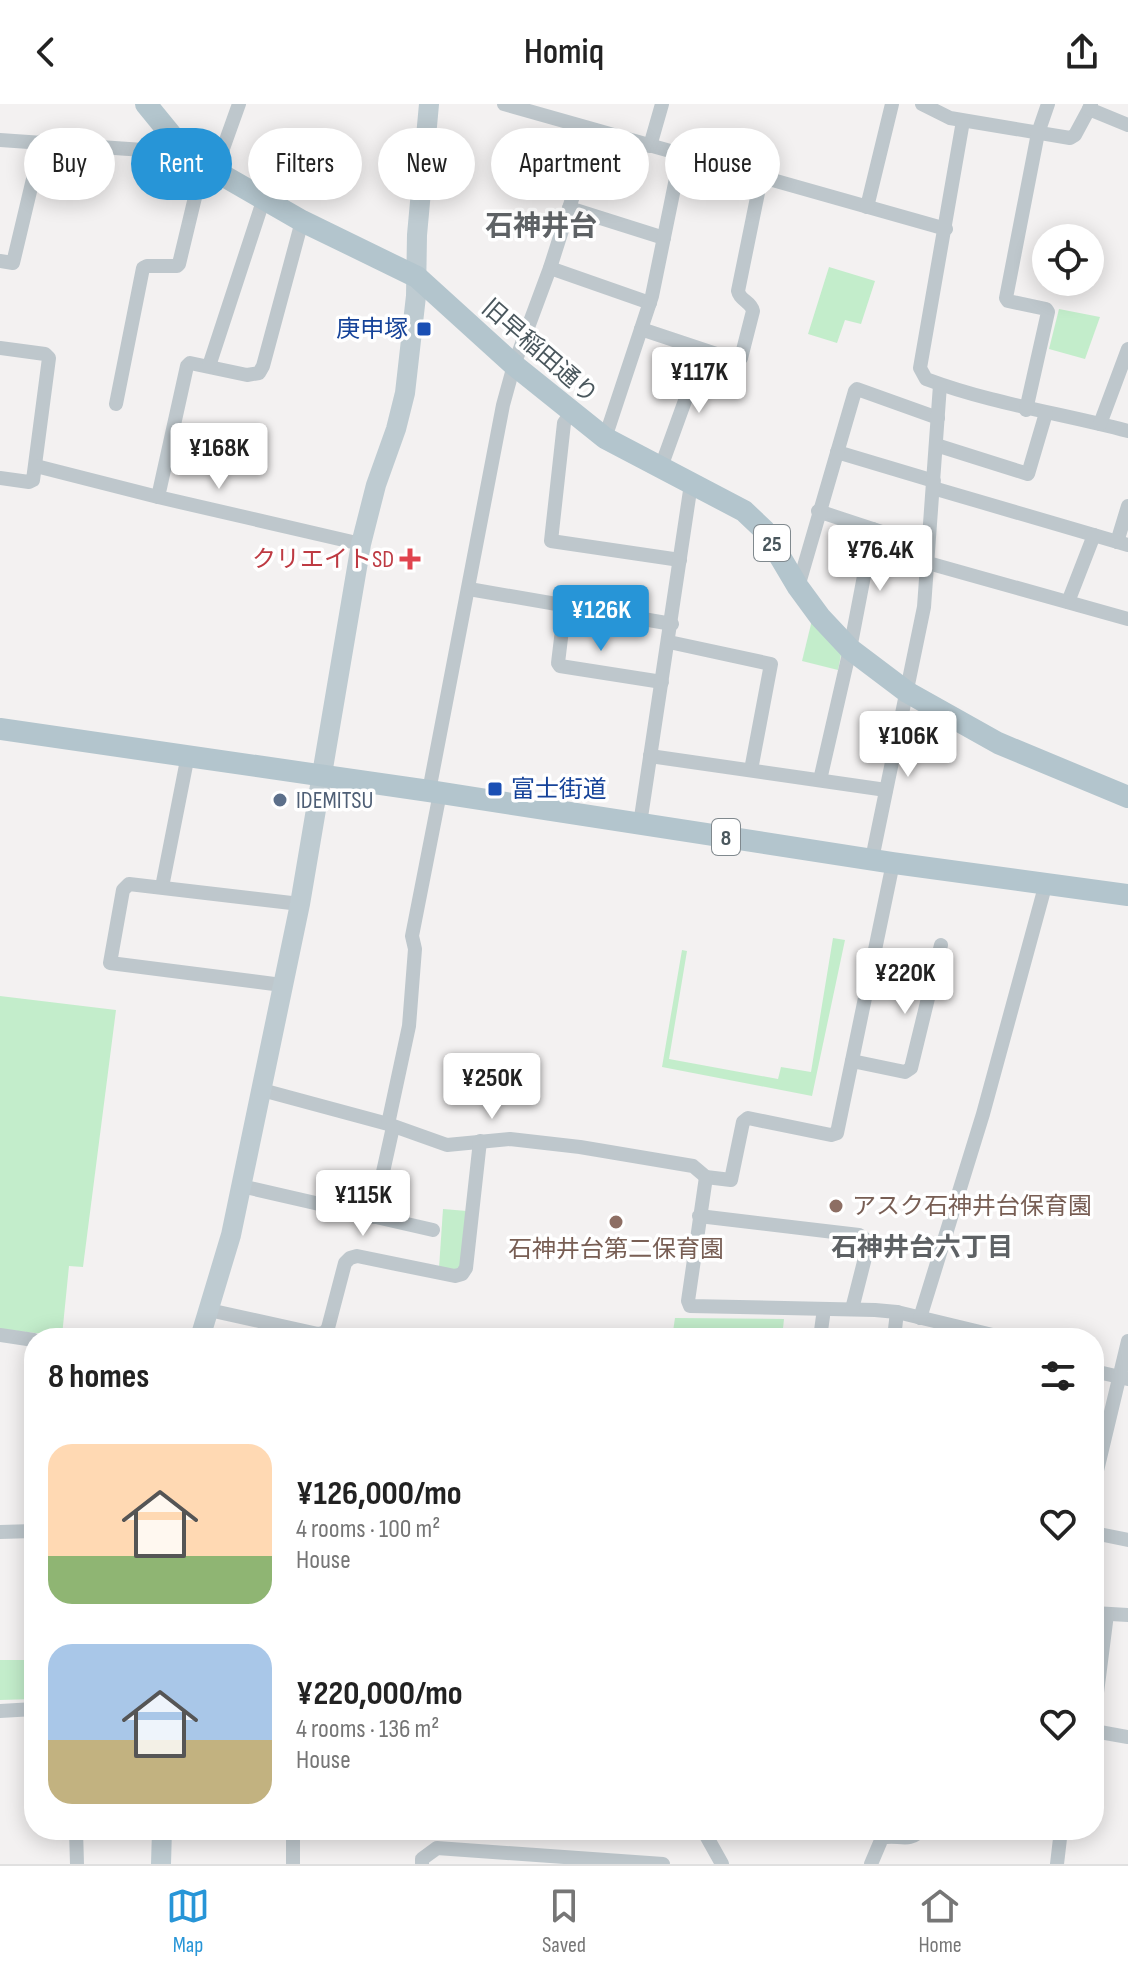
<!DOCTYPE html>
<html lang="en">
<head>
<meta charset="utf-8">
<style>
  :root { --surface:#fff; --page:#f2f2f2; --text:#222; --muted:#767676; --line:#e0e0e0; --accent:#2795d7 }
  body { margin:0; font-family:"Sofia Sans Condensed","Noto Sans JP",sans-serif; background:var(--page); color:var(--text); height:100vh; display:flex; flex-direction:column; font-size:30px; white-space:nowrap }
  * { box-sizing:border-box; margin:0 }
  p { font-size:26px; color:var(--muted) }
  .icon { flex:none; width:44px; height:44px; fill:none; stroke:currentColor; stroke-width:2; stroke-linecap:round; stroke-linejoin:round }
  .map { position:relative; flex:1; overflow:hidden }
  .sheet { position:absolute; left:24px; top:1224px; width:1080px; height:512px; display:flex; flex-direction:column; background:var(--surface); border-radius:32px; box-shadow:0 4px 20px #0003 }
  .sheet>* { flex:none }
  .banner { position:absolute; left:24px; top:24px; width:1080px; height:72px; display:flex; gap:16px }
  .buttons { position:absolute; left:1032px; top:120px; display:grid; gap:16px }
  .buttons a { display:grid; place-items:center; width:72px; height:72px; border-radius:50%; background:var(--surface); box-shadow:0 4px 20px #0003; font-size:40px }
  .price { position:absolute; translate:-50% -68px; padding:0 18px; border-radius:8px; background:#fff; color:#222; font-size:26px; line-height:52px; filter:drop-shadow(0 2px 4px #0008) }
  .price::after { content:''; position:absolute; left:50%; top:48px; width:24px; height:18px; margin-left:-12px; background:inherit; clip-path:polygon(0 0,100% 0,50% 100%) }
  .price.current { background:var(--accent); color:#fff }
  ul { padding:0; list-style:none }
  li { display:flex; align-items:center; gap:24px; height:200px; padding:0 24px }
  li span { display:grid; place-items:center; flex:none; width:224px; height:160px; border-radius:24px; color:#555 }
  li>.icon { margin-inline-start:auto }
  span .icon { width:96px; height:96px; fill:#fffc; stroke-width:1 }
  li b { font-size:34px }
  h2 { display:flex; justify-content:space-between; align-items:center; height:96px; padding:0 24px; font-size:34px }
  .chip { padding:0 28px; border-radius:36px; background:var(--surface); box-shadow:0 4px 20px #0003; font-size:28px; line-height:72px }
  .chip.current { background:var(--accent); color:#fff }
  header { display:flex; justify-content:space-between; align-items:center; height:104px; padding:0 24px; background:var(--surface); font-size:36px; font-weight:600 }
  .tab-bar { display:flex; justify-content:space-around; align-items:center; height:112px; border-top:2px solid var(--line); background:var(--surface); font-size:22px; color:var(--muted) }
  .tab-bar a { display:grid; justify-items:center; gap:4px }
  .tab-bar .current { color:var(--accent) }
  .map>svg:first-child { display:block }
</style>
</head>
<body>
<header><svg class="icon" aria-label="back" viewBox="0 0 24 24"><path d="M15 5l-7 7 7 7"/></svg>Homiq<svg class="icon" aria-label="share" viewBox="0 0 24 24"><path d="M12 15V3M7 8l5-5 5 5M5 13v7h14v-7"/></svg></header>
<div class="map">
<svg width="1128" height="1760" viewBox="0 0 1128 1760">
  <rect width="100%" height="100%" fill="#f3f1f1"/>
  <g fill="#c3edcb">
    <polygon points="829,163 875,177 861,220 845,216 837,239 808,230"/>
    <polygon points="1059,205 1100,213 1085,255 1049,245"/>
    <polygon points="812,516 842,546 838,566 802,557"/>
    <polygon points="833,834 845,836 812,992 662,963 682,846 687,847 669,955 778,975 781,963 811,968"/>
    <polygon points="0,892 116,906 83,1163 69,1162 62,1232 0,1225"/>
    <polygon points="443,1105 467,1107 461,1161 454,1167 439,1164"/>
    <polygon points="675,1214 784,1215 782,1234 672,1234"/>
    <polygon points="0,1556 34,1556 34,1595 0,1596"/>
  </g>
  <g fill="none" stroke-linecap="round" stroke-linejoin="round">
    <g stroke="#bec7cc" stroke-width="14">
      <polyline points="504,0 946,125"/>
      <polyline points="922,0 950,14 1070,34 1075,31 1089,5"/>
      <polyline points="1091,0 1089,5 1128,21"/>
      <path d="M963,17L920,264L926,275C993,300 1060,309 1128,327"/>
      <polyline points="0,36 186,49"/>
      <polyline points="650,42 662,0"/>
      <polyline points="215,67 239,0"/>
      <polyline points="867,103 892,0"/>
      <polyline points="569,104 664,134"/>
      <polyline points="302,117 263,262 259,269 247,271 190,259 187,262 158,393 361,440"/>
      <polyline points="0,157 13,159 42,37"/>
      <polyline points="550,164 650,199"/>
      <path d="M641,225L737,257L741,254L753,207C751,197 740,197 738,187L761,74"/>
      <polyline points="0,244 45,250 49,254 33,376 29,378 0,374"/>
      <polyline points="209,262 264,94"/>
      <polyline points="116,300 143,164 147,162 177,162 179,160 203,60"/>
      <polyline points="1026,306 1048,208 1046,205 1008,197 1006,194 1038,29 1048,0"/>
      <polyline points="571,309 564,319 551,437 680,456"/>
      <polyline points="1100,320 1128,245"/>
      <polyline points="605,334 652,192 681,50"/>
      <polyline points="936,341 1028,370 1046,309"/>
      <polyline points="837,348 934,377"/>
      <polyline points="36,362 158,393"/>
      <polyline points="661,363 703,247"/>
      <polyline points="933,384 1128,441"/>
      <polyline points="818,407 927,443"/>
      <polyline points="1117,438 1128,402"/>
      <polyline points="928,459 1128,515"/>
      <polyline points="798,483 855,287 857,285 938,314"/>
      <polyline points="469,485 672,520"/>
      <polyline points="1068,498 1094,431"/>
      <polyline points="565,501 558,559 560,562 662,578"/>
      <polyline points="669,538 771,560 751,666"/>
      <polyline points="650,652 886,686"/>
      <polyline points="820,676 850,545 873,425"/>
      <polyline points="429,687 503,301 514,261 550,164 594,26"/>
      <polyline points="640,720 691,380"/>
      <polyline points="872,755 924,503 940,281"/>
      <polyline points="162,783 188,651"/>
      <polyline points="282,881 110,859 123,786 129,780 300,800"/>
      <polyline points="852,957 905,968 911,964 941,841"/>
      <polyline points="262,986 388,1020 447,1041 510,1035 580,1043 693,1062 706,1073 731,1076 743,1018 748,1014 831,1031 837,1029 893,759"/>
      <polyline points="388,1020 409,922 415,845 412,832 440,689"/>
      <polyline points="706,1073 688,1197 690,1202 875,1206 897,1208 1005,1234"/>
      <polyline points="241,1082 433,1126"/>
      <polyline points="699,1112 859,1131 864,1134 868,1142 852,1205"/>
      <polyline points="373,1113 393,1023"/>
      <polyline points="209,1206 318,1230 324,1229 328,1224 345,1159 350,1154 357,1152 455,1172 462,1170 466,1164 480,1037"/>
      <polyline points="920,1214 983,1010 1046,779"/>
      <polyline points="0,1231 34,1236"/>
      <polyline points="820,1234 824,1205"/>
      <polyline points="894,1234 897,1208"/>
      <polyline points="1094,1267 1128,1275"/>
      <polyline points="1094,1379 1128,1237"/>
      <polyline points="0,1428 34,1427"/>
      <polyline points="1094,1429 1128,1436"/>
      <polyline points="1094,1509 1128,1511"/>
      <polyline points="0,1607 34,1605"/>
      <polyline points="1094,1612 1107,1510"/>
      <polyline points="1094,1627 1128,1633"/>
      <polyline points="76,1726 77,1760"/>
      <polyline points="703,1726 722,1760"/>
      <polyline points="293,1760 293,1726"/>
      <polyline points="422,1760 422,1755 437,1744 663,1760"/>
      <path d="M871,1760L882,1734C895,1729 911,1740 920,1726"/>
      <polyline points="1057,1760 1061,1726"/>
    </g>
    <g stroke="#becbd1" stroke-width="20">
      <polyline points="200,1234 231,1131 300,800 361,440 376,381 396,325 405,289 416,192 417,131 429,0"/>
      <polyline points="161,1760 162,1726"/>
    </g>
    <g stroke="#b3c5cd" stroke-width="22">
      <polyline points="146,0 186,49 203,60 302,117 417,173 514,261 605,334 744,407 764,426 798,483 820,513 850,545 907,588 998,639 1128,693"/>
      <polyline points="0,625 429,687 893,759 1128,791"/>
    </g>
  </g>
  <g fill="#1a4fb4" stroke="#fff" stroke-width="3">
    <rect x="416" y="217" width="16" height="16" rx="4"/>
    <rect x="487" y="677" width="16" height="16" rx="4"/>
  </g>
  <path fill="#e0444e" stroke="#fff" stroke-width="3" d="M406 443h8v8h8v8h-8v8h-8v-8h-8v-8h8z"/>
  <circle fill="#5c6f8a" stroke="#fff" stroke-width="3" cx="280" cy="696" r="8"/>
  <g fill="#8d6e63" stroke="#fff" stroke-width="3">
    <circle cx="836" cy="1102" r="8"/>
    <circle cx="616" cy="1118" r="8"/>
  </g>
  <g text-anchor="middle" stroke-width="7" stroke-linejoin="round" paint-order="stroke">
    <g fill="#fff" stroke="#80898e" stroke-width="2">
      <rect x="754" y="421" width="36" height="36" rx="6"/>
      <rect x="712" y="715" width="28" height="36" rx="6"/>
    </g>
    <g font-size="22" font-weight="bold" fill="#4a575d">
      <text x="772" y="447">25</text>
      <text x="726" y="741">8</text>
    </g>
    <g font-size="24" fill="#164399" stroke="#fff" text-anchor="end">
      <text x="408" y="233">庚申塚</text>
      <text x="511" y="693" text-anchor="start">富士街道</text>
    </g>
    <g font-size="24" fill="#4a575d" stroke="#fff">
      <text transform="translate(540 247) rotate(41)" y="8">旧早稲田通り</text>
    </g>
    <g font-size="24" fill="#be3a42" stroke="#fff" text-anchor="end">
      <text x="394" y="463">クリエイトSD</text>
    </g>
    <g font-size="24" fill="#4e5e75" stroke="#fff" text-anchor="start">
      <text x="296" y="704">IDEMITSU</text>
    </g>
    <g font-size="24" fill="#785e54" stroke="#fff" text-anchor="start">
      <text x="852" y="1110">アスク石神井台保育園</text>
      <text x="616" y="1153" text-anchor="middle">石神井台第二保育園</text>
    </g>
    <g font-size="26" font-weight="bold" fill="#5e6265" stroke="#fff">
      <text x="922" y="1152">石神井台六丁目</text>
    </g>
    <g font-size="28" font-weight="bold" fill="#5e6265" stroke="#fff">
      <text x="541" y="131">石神井台</text>
    </g>
  </g>
</svg>
<div class="buttons">
<a><svg class="icon" aria-label="locate" viewBox="0 0 24 24"><circle cx="12" cy="12" r="6"/><path d="M12 2v4M12 18v4M2 12h4M18 12h4"/></svg></a>
</div>
<b class="price" style="left:699px;top:311px">¥117K</b>
<b class="price" style="left:219px;top:387px">¥168K</b>
<b class="price" style="left:880px;top:489px">¥76.4K</b>
<b class="price current" style="left:601px;top:549px">¥126K</b>
<b class="price" style="left:908px;top:675px">¥106K</b>
<b class="price" style="left:905px;top:912px">¥220K</b>
<b class="price" style="left:492px;top:1017px">¥250K</b>
<b class="price" style="left:363px;top:1134px">¥115K</b>
<div class="banner">
<a class="chip">Buy</a>
<a class="chip current">Rent</a>
<a class="chip">Filters</a>
<a class="chip">New</a>
<a class="chip">Apartment</a>
<a class="chip">House</a>
</div>
<section class="sheet">
<h2>8 homes<svg class="icon" aria-label="filters" viewBox="0 0 24 24"><path d="M4 7h16M4 17h16"/><circle cx="9" cy="7" r="2"/><circle cx="15" cy="17" r="2"/></svg></h2>
<ul>
<li><span style="background:linear-gradient(#ffd9b3 70%,#8fb573 0)"><svg class="icon" aria-label="home" viewBox="0 0 24 24"><path d="M3 11l9-7 9 7M6 9v11h12V9"/></svg></span><div><b>¥126,000/mo</b><p>4 rooms · 100 m²</p><p>House</p></div><svg class="icon" aria-label="heart" viewBox="0 0 24 24"><path d="M12 20l-8-8c-3-5 5-10 8-4 3-6 11-1 8 4z"/></svg></li>
<li><span style="background:linear-gradient(#a9c7e8 60%,#c2b280 0)"><svg class="icon" aria-label="home" viewBox="0 0 24 24"><path d="M3 11l9-7 9 7M6 9v11h12V9"/></svg></span><div><b>¥220,000/mo</b><p>4 rooms · 136 m²</p><p>House</p></div><svg class="icon" aria-label="heart" viewBox="0 0 24 24"><path d="M12 20l-8-8c-3-5 5-10 8-4 3-6 11-1 8 4z"/></svg></li>
</ul>
</section>
</div>
<nav class="tab-bar">
<a class="current"><svg class="icon" aria-label="map" viewBox="0 0 24 24"><path d="M3 6l6-2 6 2 6-2v14l-6 2-6-2-6 2zM9 4v14M15 6v14"/></svg>Map</a>
<a><svg class="icon" aria-label="saved" viewBox="0 0 24 24"><path d="M7 4h10v16l-5-4-5 4z"/></svg>Saved</a>
<a><svg class="icon" aria-label="home" viewBox="0 0 24 24"><path d="M3 11l9-7 9 7M6 9v11h12V9"/></svg>Home</a>
</nav>
</body>
</html>
